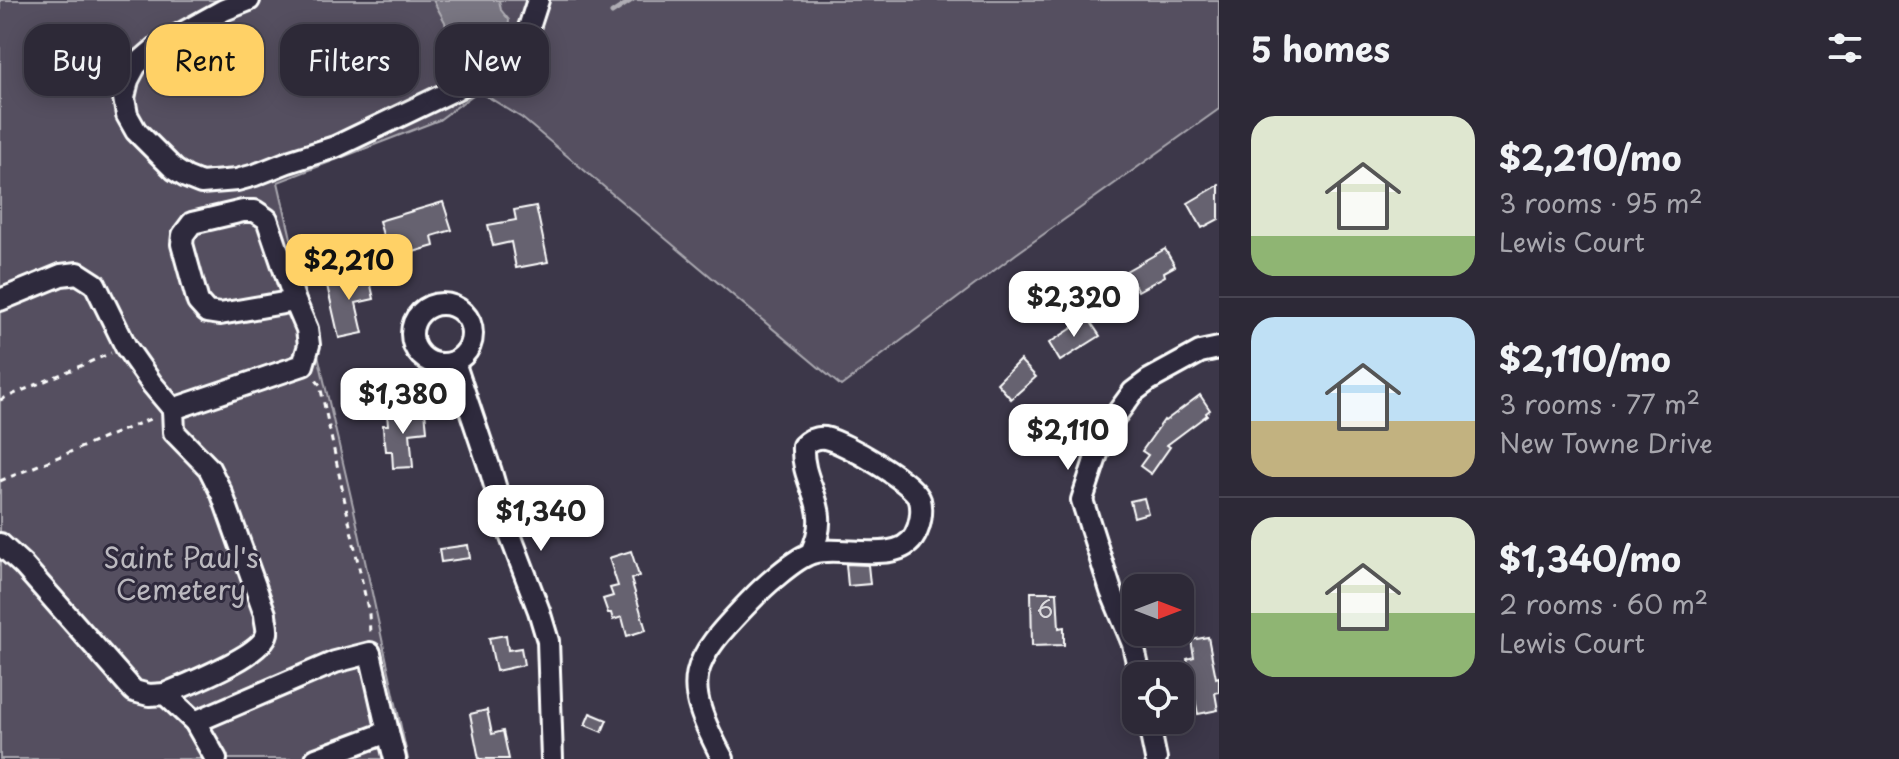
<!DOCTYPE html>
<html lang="en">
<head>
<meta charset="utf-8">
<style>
  :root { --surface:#2d2937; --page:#393542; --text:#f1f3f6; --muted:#a7a6ad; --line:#484552; --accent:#ffd166 }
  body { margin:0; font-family:"Playpen Sans",sans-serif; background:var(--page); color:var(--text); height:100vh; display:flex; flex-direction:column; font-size:30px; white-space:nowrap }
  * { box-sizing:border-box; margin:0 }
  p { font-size:26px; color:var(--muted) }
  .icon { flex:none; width:44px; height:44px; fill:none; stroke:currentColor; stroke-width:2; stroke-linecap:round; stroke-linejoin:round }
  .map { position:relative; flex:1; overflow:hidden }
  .drawer { display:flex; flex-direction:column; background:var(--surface); width:680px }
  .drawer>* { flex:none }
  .guide { position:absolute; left:24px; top:24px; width:760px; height:72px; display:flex; gap:16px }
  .needle { width:52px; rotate:90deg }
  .fabs { position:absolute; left:1122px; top:574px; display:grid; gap:16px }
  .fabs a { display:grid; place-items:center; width:72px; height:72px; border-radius:16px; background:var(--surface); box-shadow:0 4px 20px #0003,0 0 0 2px var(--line); font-size:40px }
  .price { position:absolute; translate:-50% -68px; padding:0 18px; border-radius:16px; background:#fff; color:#222; font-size:26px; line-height:52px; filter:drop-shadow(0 2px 4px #0008) }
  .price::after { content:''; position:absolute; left:50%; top:48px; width:24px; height:18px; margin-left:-12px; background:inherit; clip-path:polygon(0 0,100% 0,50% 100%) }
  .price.on { background:var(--accent); color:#111 }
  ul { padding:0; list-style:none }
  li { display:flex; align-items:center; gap:24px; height:200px; padding:0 32px }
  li+li { border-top:2px solid var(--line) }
  li span { display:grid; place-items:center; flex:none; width:224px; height:160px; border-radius:24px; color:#555 }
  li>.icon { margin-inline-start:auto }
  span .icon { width:96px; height:96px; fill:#fffc; stroke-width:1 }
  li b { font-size:34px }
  h2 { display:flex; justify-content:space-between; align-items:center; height:96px; padding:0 32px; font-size:34px }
  .pill { padding:0 28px; border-radius:24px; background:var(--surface); box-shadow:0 4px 20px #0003,0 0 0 2px var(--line); font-size:28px; line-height:72px }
  .pill.on { background:var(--accent); color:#111 }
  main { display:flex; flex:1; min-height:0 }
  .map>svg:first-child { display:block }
</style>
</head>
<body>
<main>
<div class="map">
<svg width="1219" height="759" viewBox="0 0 1219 759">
  <rect width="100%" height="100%" fill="#3c3749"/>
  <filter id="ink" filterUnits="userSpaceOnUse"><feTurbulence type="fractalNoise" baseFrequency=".0125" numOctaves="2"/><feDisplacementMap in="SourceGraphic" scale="16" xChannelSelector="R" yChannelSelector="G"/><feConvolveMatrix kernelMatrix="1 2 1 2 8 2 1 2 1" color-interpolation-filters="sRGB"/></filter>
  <g filter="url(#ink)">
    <polygon fill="#555060" stroke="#aaa8b0" stroke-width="2" points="0,0 1219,0 1219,109 1016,254 841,386 522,118 488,97 477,92 439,120 278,182 354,510 408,759 0,759"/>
    <path fill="#797682" stroke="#afadb4" stroke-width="2" d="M433,0H499L501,10L509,20C509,28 506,31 503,38C500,44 499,50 493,54C479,65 462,55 455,42L444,40L435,43L447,34L445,22Z"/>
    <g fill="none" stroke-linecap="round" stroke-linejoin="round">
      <polyline stroke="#afadb4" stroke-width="5" points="612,13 632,0"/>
    </g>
    <g fill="#666270" stroke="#fff" stroke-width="2">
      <polygon points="1219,185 1219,219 1202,228 1188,203"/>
      <polygon points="443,202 452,230 432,236 434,246 403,255 401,245 387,249 379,221"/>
      <polygon points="536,206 548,262 516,268 511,242 493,246 488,225 516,220 514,210"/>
      <polygon points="1165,249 1175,266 1164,272 1165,276 1138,291 1126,271"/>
      <polygon points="368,272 374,299 356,303 363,333 339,338 326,281"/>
      <polygon points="1088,318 1100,336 1060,361 1049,343"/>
      <polygon points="1020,360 1036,377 1011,399 997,383"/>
      <polygon points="1200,395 1210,410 1206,413 1207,415 1167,445 1170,447 1151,474 1140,466 1148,455 1142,451 1164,420 1165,421"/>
      <polygon points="425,411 427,431 410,433 413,467 393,468 392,451 386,451 385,441 384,442 383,425 388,425 387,414"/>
      <polygon points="1144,498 1148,513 1134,517 1130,501"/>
      <polygon points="468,545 470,558 441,562 439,549"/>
      <polygon points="631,551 639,576 631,579 646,630 627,636 622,617 613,620 611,613 608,613 603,599 613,596 610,588 618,586 609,558"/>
      <polygon points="846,564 868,565 870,584 848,586"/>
      <polygon points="1031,592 1057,592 1059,628 1064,627 1064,645 1032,646"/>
      <polygon points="506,635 508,650 521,648 524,665 496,671 489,638"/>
      <polygon points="1208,637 1216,678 1219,677 1219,692 1215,693 1218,710 1198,714 1187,659 1194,657 1191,640"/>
      <polygon points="487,710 492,734 503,731 509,759 479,759 470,714"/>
      <polygon points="590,713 607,720 602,732 585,725"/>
    </g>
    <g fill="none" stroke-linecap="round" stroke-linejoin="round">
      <g stroke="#fff" stroke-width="26">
        <g id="minor">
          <polyline points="249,0 224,10 157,47 136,65 128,80 124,98 127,115 136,131 175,170 186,177 201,183 237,180 255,175 288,162 335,147 456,89 507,59 526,37 538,0"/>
          <polyline points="0,300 61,275 78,273 95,284 126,347 152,384 173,409"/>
          <circle cx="442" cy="334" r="30"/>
          <polyline points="454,362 491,472 506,524 539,611 548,641 552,759"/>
          <polyline points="0,544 23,565 134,691 149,695 165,694 195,722 216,759"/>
          <polyline points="1140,676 1133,644 1111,591 1082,500 1097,454 1111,422 1133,392 1149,380 1200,352 1219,348"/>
          <path d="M165,694C187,684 262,656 267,633C268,628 265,619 265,614L222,494L209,468L174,432L173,409L303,365L309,345L307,329L295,301L267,219L255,211H243L192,223L183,235L182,244L198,302L207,312L220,314L295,301"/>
          <polyline points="1148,720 1156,759"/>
          <polyline points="195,722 335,662 370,653 388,732 316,759"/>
          <polyline points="388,732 395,759"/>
          <path d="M723,759C680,679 689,664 750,601C762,588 795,558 812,553C839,544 899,566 915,535C920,526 923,511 920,500C914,482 844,442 825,438C816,437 809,440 803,446C801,488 834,505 811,553"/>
        </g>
      </g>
      <g stroke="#fff" stroke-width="3" stroke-dasharray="6 6" stroke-linecap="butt">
        <polyline points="316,380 320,385 369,614 370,634"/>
        <polyline points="0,400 111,353"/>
        <polyline points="0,481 155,417"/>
      </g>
      <use href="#minor" stroke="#2f2a3d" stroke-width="20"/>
    </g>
  </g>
  <g text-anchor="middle" stroke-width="6" stroke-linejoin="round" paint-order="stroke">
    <g font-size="24" fill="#d9d8db">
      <text x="1045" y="618">6</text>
    </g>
    <g font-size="28" fill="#bbb9bf" stroke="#2f2a3d">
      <text x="181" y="568">Saint Paul's<tspan x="181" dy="32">Cemetery</tspan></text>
    </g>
  </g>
</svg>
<div class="fabs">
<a><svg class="needle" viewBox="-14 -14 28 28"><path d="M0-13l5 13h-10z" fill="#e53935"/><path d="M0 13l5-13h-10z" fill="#a7a6ad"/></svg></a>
<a><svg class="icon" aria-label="locate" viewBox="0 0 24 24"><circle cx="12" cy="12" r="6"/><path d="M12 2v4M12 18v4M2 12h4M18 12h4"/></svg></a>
</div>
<b class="price on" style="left:349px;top:302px">$2,210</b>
<b class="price" style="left:1074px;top:339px">$2,320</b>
<b class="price" style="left:403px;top:436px">$1,380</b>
<b class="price" style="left:1068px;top:472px">$2,110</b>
<b class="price" style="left:541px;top:553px">$1,340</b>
<div class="guide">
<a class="pill">Buy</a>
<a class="pill on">Rent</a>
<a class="pill">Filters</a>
<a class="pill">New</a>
</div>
</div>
<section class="drawer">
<h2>5 homes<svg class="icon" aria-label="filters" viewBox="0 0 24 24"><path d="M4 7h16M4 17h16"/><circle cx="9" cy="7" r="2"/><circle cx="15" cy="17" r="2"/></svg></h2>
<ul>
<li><span style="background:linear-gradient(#dfe7d0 75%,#8fb573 0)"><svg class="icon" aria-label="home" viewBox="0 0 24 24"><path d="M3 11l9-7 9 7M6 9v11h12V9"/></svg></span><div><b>$2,210/mo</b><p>3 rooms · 95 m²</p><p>Lewis Court</p></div></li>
<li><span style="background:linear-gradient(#bfe0f5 65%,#c2b280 0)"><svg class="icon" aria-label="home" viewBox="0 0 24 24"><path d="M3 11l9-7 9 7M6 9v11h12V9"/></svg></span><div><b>$2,110/mo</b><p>3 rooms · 77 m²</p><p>New Towne Drive</p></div></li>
<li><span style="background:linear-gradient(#dfe7d0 60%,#8fb573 0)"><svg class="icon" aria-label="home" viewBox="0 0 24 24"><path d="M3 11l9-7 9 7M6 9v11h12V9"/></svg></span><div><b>$1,340/mo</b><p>2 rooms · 60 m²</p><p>Lewis Court</p></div></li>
</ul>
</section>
</main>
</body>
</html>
